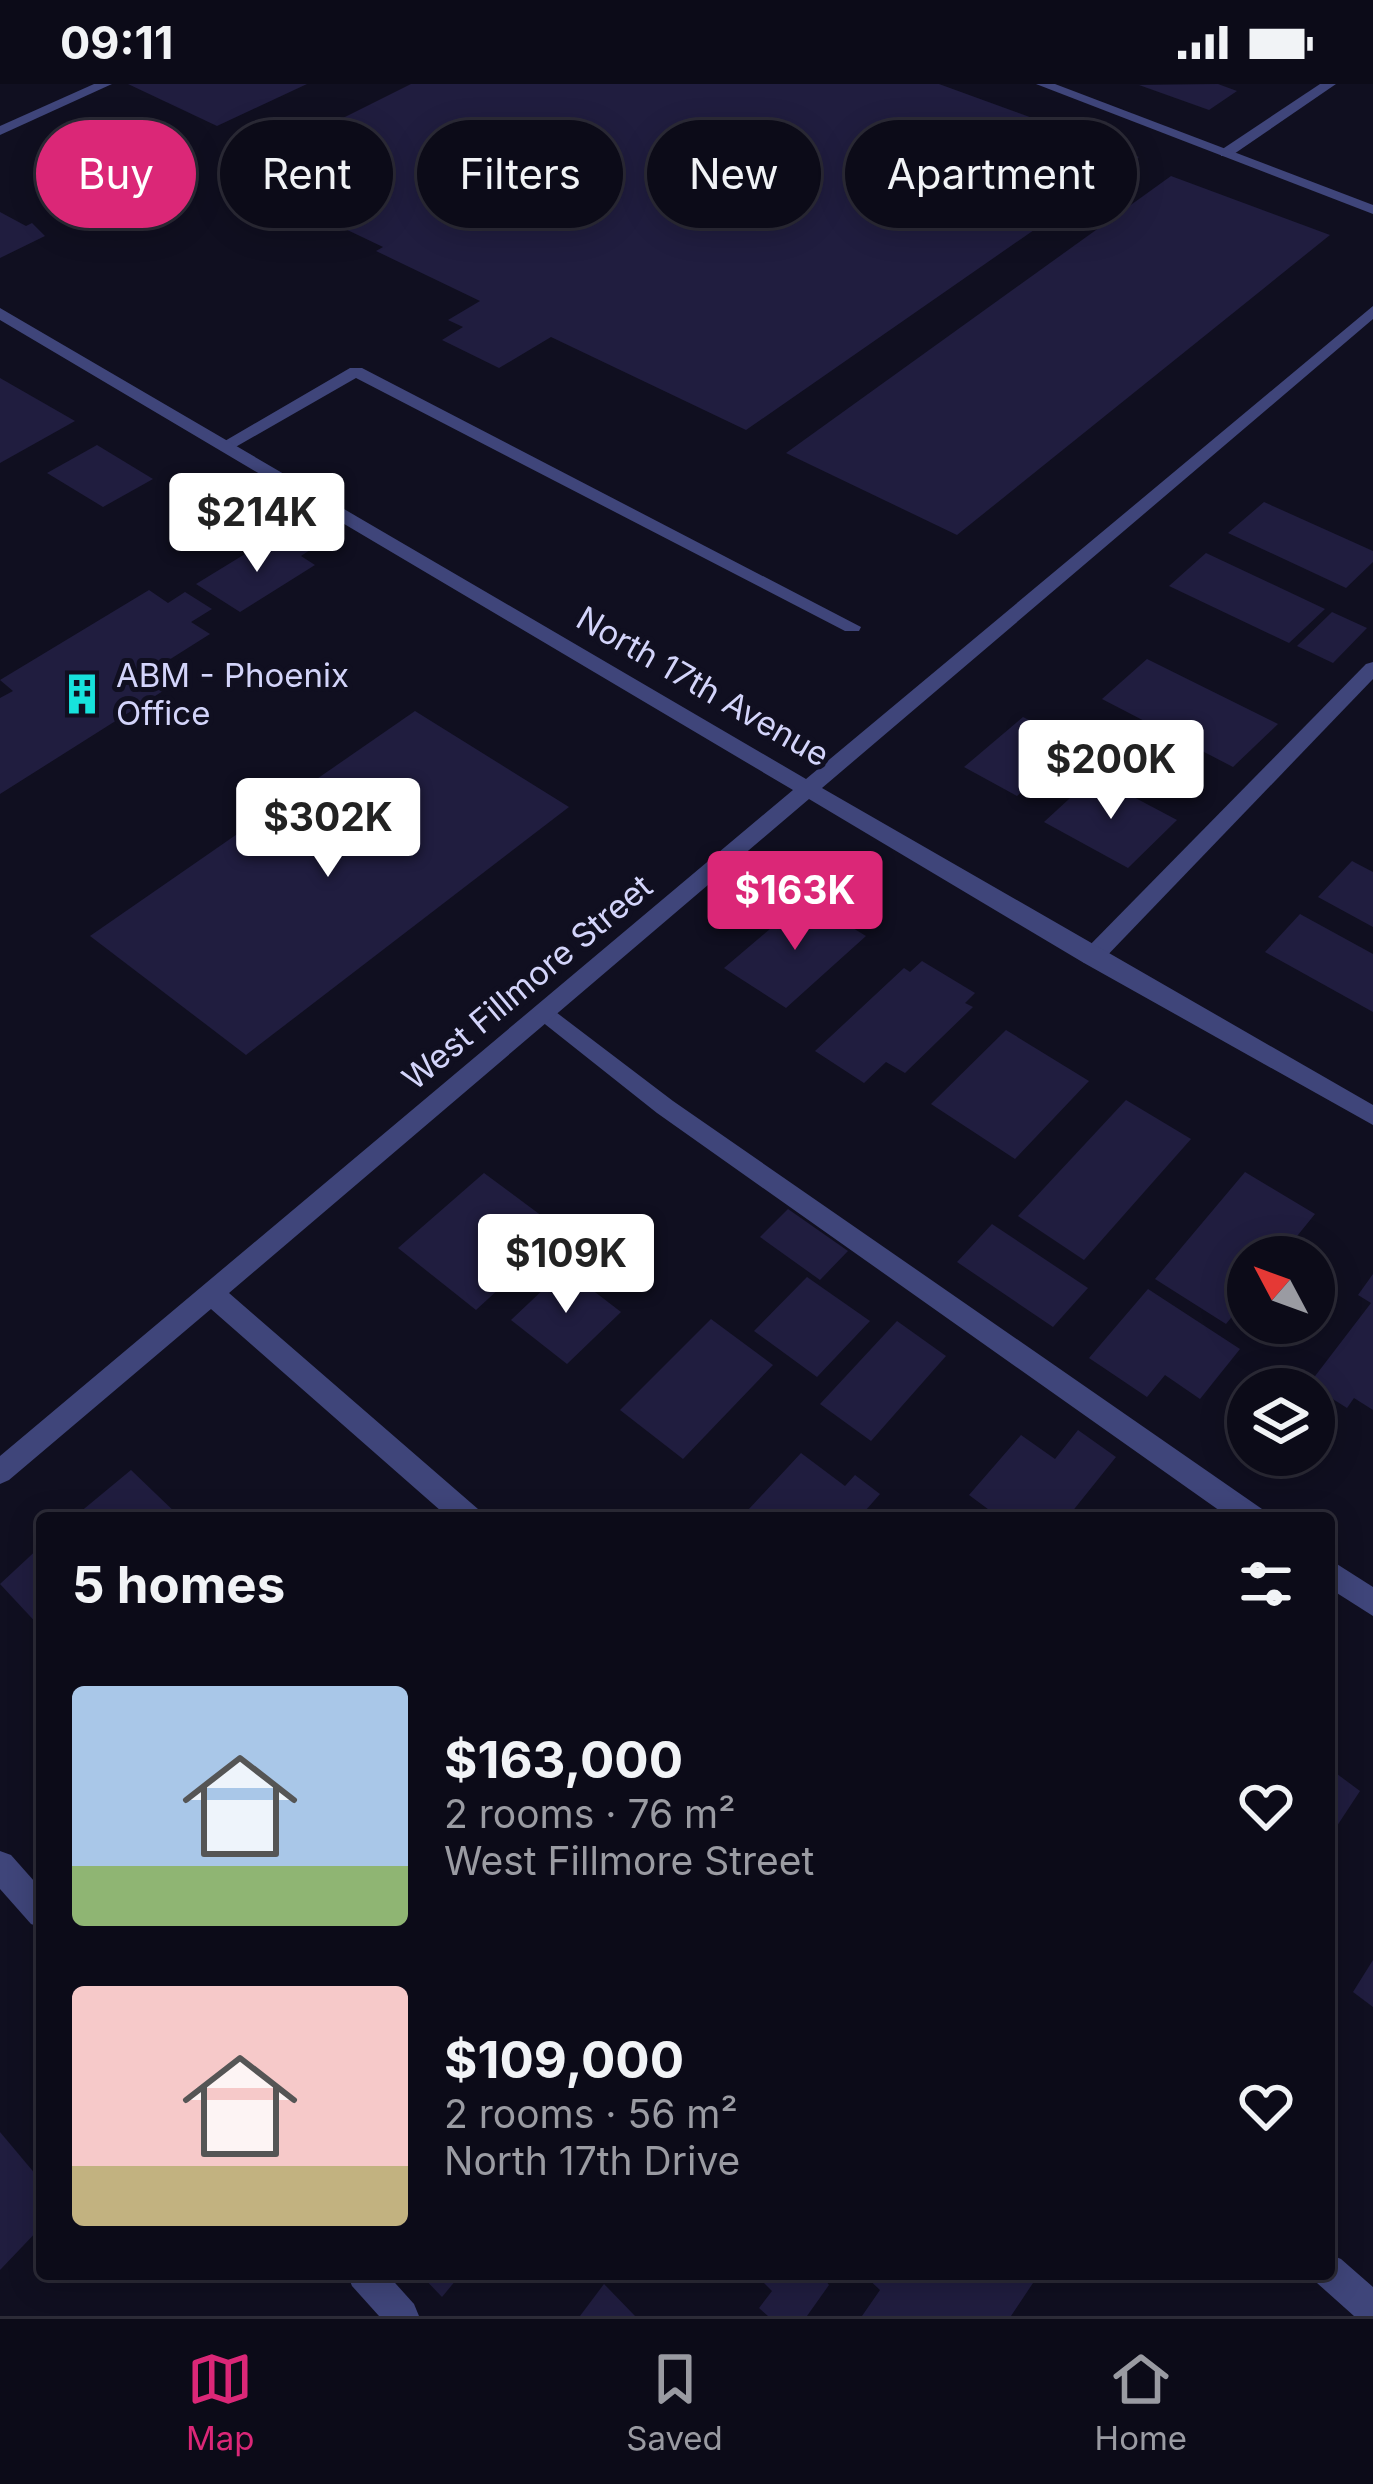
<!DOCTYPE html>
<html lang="en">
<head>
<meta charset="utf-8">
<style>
  :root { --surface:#0c0b18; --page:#151421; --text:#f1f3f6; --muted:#9a9ba2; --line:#2c2b37; --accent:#db2777 }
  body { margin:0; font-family:Inter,sans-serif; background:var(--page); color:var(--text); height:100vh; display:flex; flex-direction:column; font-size:45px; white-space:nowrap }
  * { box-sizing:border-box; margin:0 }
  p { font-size:39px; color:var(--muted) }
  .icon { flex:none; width:66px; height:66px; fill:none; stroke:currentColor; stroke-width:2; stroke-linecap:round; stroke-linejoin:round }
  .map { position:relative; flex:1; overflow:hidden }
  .side { position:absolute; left:36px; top:1428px; width:1299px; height:768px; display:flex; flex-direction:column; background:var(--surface); border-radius:12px; box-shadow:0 6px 30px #0003,0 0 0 3px var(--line) }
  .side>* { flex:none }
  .banner { position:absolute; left:36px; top:36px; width:1302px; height:108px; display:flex; gap:24px }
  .needle { width:78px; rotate:311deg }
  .tools { position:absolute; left:1227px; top:1152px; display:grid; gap:24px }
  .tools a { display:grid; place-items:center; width:108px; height:108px; border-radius:50%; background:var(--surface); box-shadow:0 6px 30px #0003,0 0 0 3px var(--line); font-size:60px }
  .price { position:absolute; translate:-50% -102px; padding:0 27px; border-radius:12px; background:#fff; color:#222; font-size:39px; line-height:78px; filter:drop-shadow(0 3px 6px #0008) }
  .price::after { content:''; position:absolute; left:50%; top:72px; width:36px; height:27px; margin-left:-18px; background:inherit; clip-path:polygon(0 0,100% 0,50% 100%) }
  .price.current { background:var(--accent); color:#fff }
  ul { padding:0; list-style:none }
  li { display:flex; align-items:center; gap:36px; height:300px; padding:0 36px }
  li span { display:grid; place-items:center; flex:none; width:336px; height:240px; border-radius:12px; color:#555 }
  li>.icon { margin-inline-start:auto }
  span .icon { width:144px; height:144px; fill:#fffc; stroke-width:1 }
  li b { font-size:51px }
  h2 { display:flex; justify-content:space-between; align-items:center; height:144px; padding:0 36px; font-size:51px }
  .pill { padding:0 42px; border-radius:54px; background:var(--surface); box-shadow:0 6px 30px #0003,0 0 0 3px var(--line); font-size:42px; line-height:108px }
  .pill.current { background:var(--accent); color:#fff }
  .status { display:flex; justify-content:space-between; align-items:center; height:84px; padding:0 60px; background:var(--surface); direction:ltr }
  .status svg { height:33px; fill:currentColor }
  .dock { display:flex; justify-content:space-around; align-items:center; height:168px; border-top:3px solid var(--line); background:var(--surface); font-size:33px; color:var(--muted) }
  .dock a { display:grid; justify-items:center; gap:6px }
  .dock .current { color:var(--accent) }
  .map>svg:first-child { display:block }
</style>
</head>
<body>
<div class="status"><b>09:11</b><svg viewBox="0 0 49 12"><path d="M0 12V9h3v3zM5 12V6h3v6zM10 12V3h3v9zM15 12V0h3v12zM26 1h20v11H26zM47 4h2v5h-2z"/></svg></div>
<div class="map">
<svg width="1373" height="2232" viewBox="0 0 1373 2232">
  <rect width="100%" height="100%" fill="#100f20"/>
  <g fill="#201d3f">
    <polygon points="128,0 307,0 217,42"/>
    <polygon points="411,0 939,0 1139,73 746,346 551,253 499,284 442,256 463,243 448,236 480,217 376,167 383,163 339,142 370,126 261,75"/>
    <polygon points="1218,0 1237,7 1209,26 1139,1"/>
    <polygon points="1171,92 1330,151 957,451 786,369"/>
    <polygon points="0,128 26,142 32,139 45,152 0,174"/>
    <polygon points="0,294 75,337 0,379"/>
    <polygon points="97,361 153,395 103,423 47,389"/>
    <polygon points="1264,418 1373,467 1373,478 1346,504 1228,449"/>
    <polygon points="268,456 285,467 298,459 310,466 301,472 315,481 240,528 196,500"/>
    <polygon points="1206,469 1325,525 1289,559 1169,502"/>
    <polygon points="149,506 168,519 185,508 212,525 191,538 210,550 153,586 174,600 0,710 0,614 13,607 0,596"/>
    <polygon points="1332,528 1367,544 1333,579 1297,562"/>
    <polygon points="1147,575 1278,640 1233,683 1102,615"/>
    <polygon points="415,627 569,723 246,971 90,852"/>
    <polygon points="1023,633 1075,660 1017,712 964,683"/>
    <polygon points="1094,692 1177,736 1128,784 1044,738"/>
    <polygon points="1352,777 1373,788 1373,843 1318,813"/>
    <polygon points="805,815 866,852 786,924 724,884"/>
    <polygon points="1300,830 1373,870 1373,928 1265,868"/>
    <polygon points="922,877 975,909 965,919 973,923 905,989 886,978 864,999 815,967 904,884 910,888"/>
    <polygon points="1006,946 1089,997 1015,1075 931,1020"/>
    <polygon points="1126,1016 1191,1055 1084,1176 1018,1132"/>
    <polygon points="1245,1088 1315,1130 1280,1173 1248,1173 1248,1213 1226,1240 1155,1195"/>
    <polygon points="484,1089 562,1147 476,1226 398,1164"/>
    <polygon points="788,1125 848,1167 820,1196 760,1153"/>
    <polygon points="992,1140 1088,1204 1053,1243 957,1178"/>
    <polygon points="565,1185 621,1228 567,1280 511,1236"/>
    <polygon points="1373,1190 1373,1326 1354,1314 1347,1324 1309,1300 1371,1219 1358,1211"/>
    <polygon points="807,1193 870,1237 817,1293 754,1247"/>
    <polygon points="1148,1205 1240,1265 1200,1315 1165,1291 1147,1313 1089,1274"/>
    <polygon points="711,1235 773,1281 683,1375 620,1326"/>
    <polygon points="897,1237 946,1272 871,1357 820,1320"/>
    <polygon points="1078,1346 1116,1373 1067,1434 1000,1434 969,1411 1021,1351 1055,1375"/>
    <polygon points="801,1369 845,1402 855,1391 880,1410 859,1434 759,1434 748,1426"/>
    <polygon points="131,1386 181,1434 73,1434"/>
    <polygon points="42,1461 42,1545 0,1500"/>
    <polygon points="1329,1684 1360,1707 1329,1754"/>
    <polygon points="1373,1876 1373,1923 1353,1908"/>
    <polygon points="0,2048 42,2098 42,2142 0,2186"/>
    <polygon points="420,2190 461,2190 442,2213"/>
    <polygon points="755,2190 821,2190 829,2201 807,2232 768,2232 759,2224 772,2207"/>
    <polygon points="863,2190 1034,2190 1037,2193 1011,2232 862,2232 880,2206"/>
    <polygon points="604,2200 635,2232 580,2232"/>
  </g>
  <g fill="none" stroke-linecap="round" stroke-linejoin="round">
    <g fill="#3f457a" fill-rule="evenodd">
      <polygon points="94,0 112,0 0,51 0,42"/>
      <polygon points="1320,0 1336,0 1231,72 1221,72 1221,66"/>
      <polygon points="350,284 362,284 861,543 859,547 845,547 356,294 232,365 218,361"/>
      <polygon points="1373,578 1373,595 1100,879 1084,879 1081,873 1084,867 1366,580"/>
      <polygon points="544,919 673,1017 1262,1425 1265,1434 1230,1434 657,1029 536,933 533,927"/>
      <polygon points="1329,1475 1373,1503 1373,1532 1329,1504"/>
      <polygon points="0,1767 11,1771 42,1806 42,1844 31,1840 0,1805"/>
      <polygon points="347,2190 387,2190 414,2220 419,2232 379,2232 352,2202"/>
    </g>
    <g fill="#3f457a" fill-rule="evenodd">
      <polygon points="1036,0 1055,0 1373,121 1373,130"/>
      <polygon points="1373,222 1373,235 822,704 1373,1021 1373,1041 1084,879 809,715 229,1209 478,1425 481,1434 449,1434 211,1225 9,1396 0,1400 0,1372 793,706 0,236 0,224 806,695"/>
      <polygon points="1329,2170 1341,2175 1373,2203 1373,2232 1354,2232 1317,2199 1313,2190 1329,2190"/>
    </g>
  </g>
  <defs>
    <g id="building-bare" transform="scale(3.24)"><path d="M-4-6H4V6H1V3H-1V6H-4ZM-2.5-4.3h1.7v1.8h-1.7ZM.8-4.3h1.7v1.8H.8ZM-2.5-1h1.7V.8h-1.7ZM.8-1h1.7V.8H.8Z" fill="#17e2dc" stroke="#100f20" stroke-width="2.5" paint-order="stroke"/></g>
  </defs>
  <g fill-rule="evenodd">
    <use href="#building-bare" x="82" y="610"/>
  </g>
  <g text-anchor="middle" stroke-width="10" stroke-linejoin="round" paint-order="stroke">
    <g font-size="33" fill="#d3d4fa" stroke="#100f20" text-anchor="start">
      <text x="116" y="603">ABM - Phoenix<tspan x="116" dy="38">Office</tspan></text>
    </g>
    <g font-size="33" fill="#d3d4fa" stroke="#100f20">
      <text transform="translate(703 602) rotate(30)" y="12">North 17th Avenue</text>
      <text transform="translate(527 898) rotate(-40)" y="12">West Fillmore Street</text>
    </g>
  </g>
</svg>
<div class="tools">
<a><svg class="needle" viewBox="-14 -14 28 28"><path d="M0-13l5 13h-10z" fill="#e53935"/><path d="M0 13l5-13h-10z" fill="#9a9ba2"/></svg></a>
<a><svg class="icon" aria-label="layers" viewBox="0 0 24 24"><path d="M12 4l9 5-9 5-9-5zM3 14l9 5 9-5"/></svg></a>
</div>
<b class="price" style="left:257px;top:491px">$214K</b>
<b class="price" style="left:1111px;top:738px">$200K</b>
<b class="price" style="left:328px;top:796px">$302K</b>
<b class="price current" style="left:795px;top:869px">$163K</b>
<b class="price" style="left:566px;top:1232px">$109K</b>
<div class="banner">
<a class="pill current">Buy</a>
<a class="pill">Rent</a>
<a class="pill">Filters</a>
<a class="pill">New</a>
<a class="pill">Apartment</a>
</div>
<section class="side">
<h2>5 homes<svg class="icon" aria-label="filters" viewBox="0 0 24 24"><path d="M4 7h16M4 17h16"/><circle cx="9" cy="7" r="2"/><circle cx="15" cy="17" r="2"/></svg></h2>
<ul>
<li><span style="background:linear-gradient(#a9c7e8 75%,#8fb573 0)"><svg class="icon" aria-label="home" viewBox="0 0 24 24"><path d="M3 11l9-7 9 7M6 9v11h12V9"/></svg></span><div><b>$163,000</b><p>2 rooms · 76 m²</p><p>West Fillmore Street</p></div><svg class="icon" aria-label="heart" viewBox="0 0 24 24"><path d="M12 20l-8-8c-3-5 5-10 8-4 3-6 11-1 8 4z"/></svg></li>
<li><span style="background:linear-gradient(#f6c9c9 75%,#c2b280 0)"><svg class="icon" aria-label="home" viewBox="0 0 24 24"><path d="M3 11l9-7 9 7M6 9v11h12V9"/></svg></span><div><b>$109,000</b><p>2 rooms · 56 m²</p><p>North 17th Drive</p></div><svg class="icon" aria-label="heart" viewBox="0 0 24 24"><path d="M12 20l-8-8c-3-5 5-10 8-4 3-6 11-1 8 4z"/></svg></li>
</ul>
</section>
</div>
<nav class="dock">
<a class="current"><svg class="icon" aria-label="map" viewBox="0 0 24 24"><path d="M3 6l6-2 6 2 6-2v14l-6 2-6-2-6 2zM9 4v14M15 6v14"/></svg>Map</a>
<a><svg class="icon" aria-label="saved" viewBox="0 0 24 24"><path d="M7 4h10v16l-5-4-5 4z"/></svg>Saved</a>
<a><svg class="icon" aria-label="home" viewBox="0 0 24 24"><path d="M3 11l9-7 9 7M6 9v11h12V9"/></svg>Home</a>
</nav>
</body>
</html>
